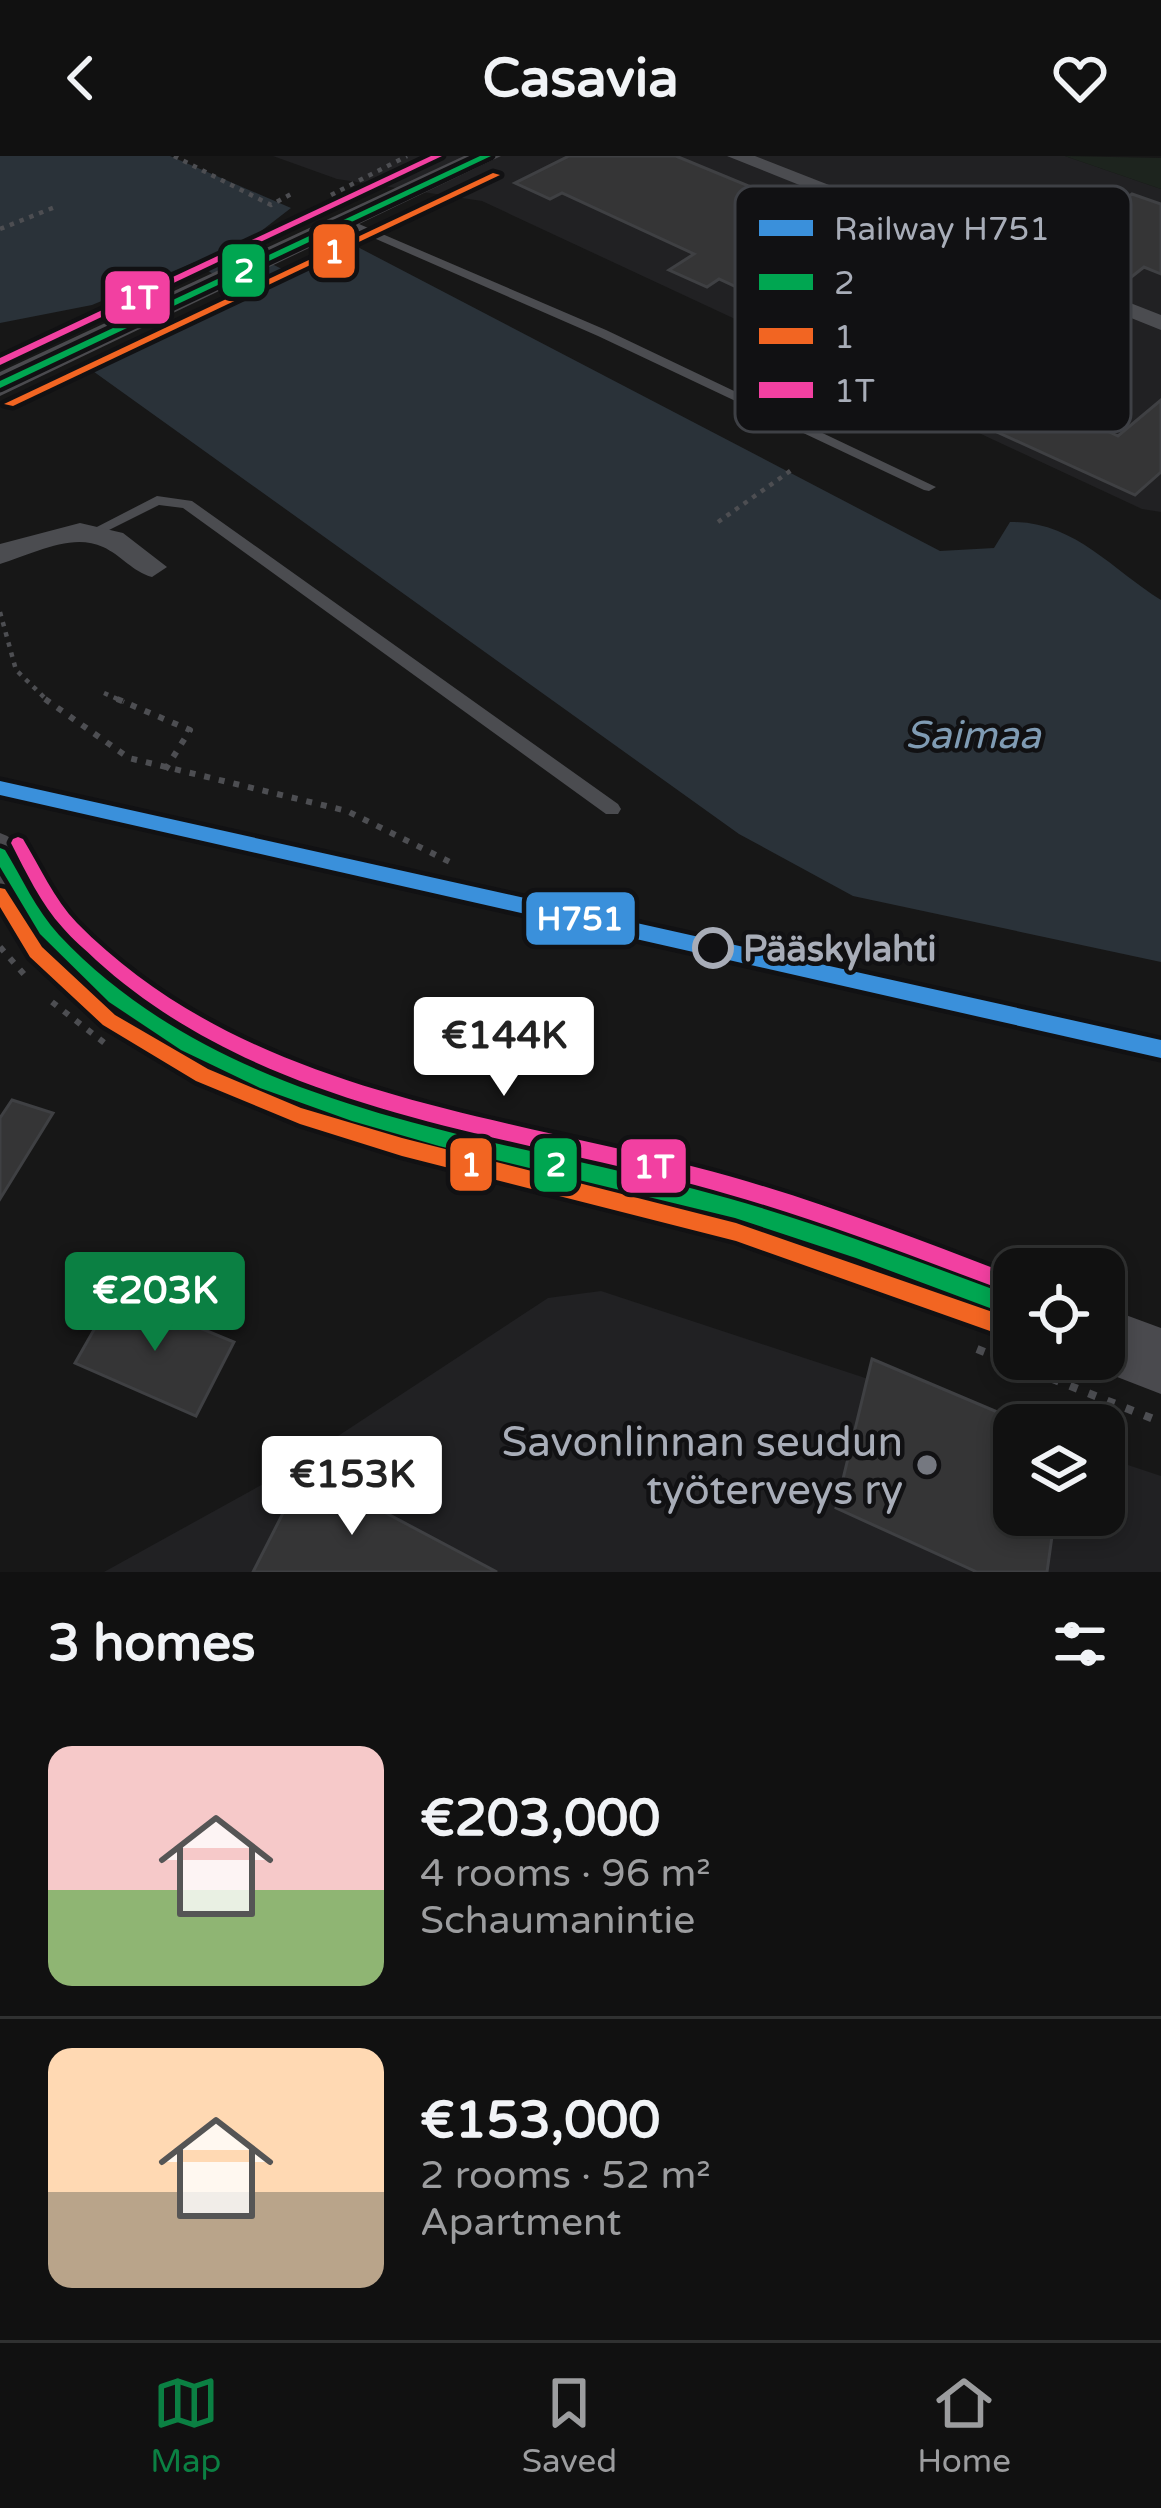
<!DOCTYPE html>
<html lang="en">
<head>
<meta charset="utf-8">
<style>
  :root { --surface:#111; --page:#1a1a1a; --text:#f1f3f6; --muted:#9c9d9f; --line:#303131; --accent:#0b8043 }
  body { margin:0; font-family:"Varela Round",sans-serif; background:var(--page); color:var(--text); height:100vh; display:flex; flex-direction:column; font-size:45px; white-space:nowrap }
  * { box-sizing:border-box; margin:0 }
  p { font-size:39px; color:var(--muted) }
  .icon { flex:none; width:66px; height:66px; fill:none; stroke:currentColor; stroke-width:2; stroke-linecap:round; stroke-linejoin:round }
  .map { position:relative; height:1416px; overflow:hidden }
  .panel { display:flex; flex-direction:column; background:var(--surface); flex:1 }
  .panel>* { flex:none }
  .controls { position:absolute; left:993px; top:1092px; display:grid; gap:24px }
  .controls a { display:grid; place-items:center; width:132px; height:132px; border-radius:24px; background:var(--surface); box-shadow:0 6px 18px #0003,0 0 0 3px var(--line); font-size:60px }
  .price { position:absolute; translate:-50% -102px; padding:0 27px; border-radius:12px; background:#fff; color:#222; font-size:39px; line-height:78px; filter:drop-shadow(0 3px 6px #0008) }
  .price::after { content:''; position:absolute; left:50%; top:72px; width:36px; height:27px; margin-left:-18px; background:inherit; clip-path:polygon(0 0,100% 0,50% 100%) }
  .price.current { background:var(--accent); color:#fff }
  ul { padding:0; list-style:none }
  li { display:flex; align-items:center; gap:36px; height:300px; padding:0 48px }
  li+li { border-top:3px solid var(--line) }
  li span { display:grid; place-items:center; flex:none; width:336px; height:240px; border-radius:24px; color:#555 }
  li>.icon { margin-inline-start:auto }
  span .icon { width:144px; height:144px; fill:#fffc; stroke-width:1 }
  li b { font-size:51px }
  h2 { display:flex; justify-content:space-between; align-items:center; height:144px; padding:0 48px; font-size:51px }
  header { display:flex; justify-content:space-between; align-items:center; height:156px; padding:0 48px; background:var(--surface); font-size:54px; font-weight:700 }
  .tabs { display:flex; justify-content:space-around; align-items:center; height:168px; border-top:3px solid var(--line); background:var(--surface); font-size:33px; color:var(--muted) }
  .tabs a { display:grid; justify-items:center; gap:6px }
  .tabs .current { color:var(--accent) }
  .map>svg:first-child { display:block }
</style>
</head>
<body>
<header><svg class="icon" aria-label="back" viewBox="0 0 24 24"><path d="M15 5l-7 7 7 7"/></svg>Casavia<svg class="icon" aria-label="heart" viewBox="0 0 24 24"><path d="M12 20l-8-8c-3-5 5-10 8-4 3-6 11-1 8 4z"/></svg></header>
<div class="map">
<svg width="1161" height="1416" viewBox="0 0 1161 1416">
  <rect width="100%" height="100%" fill="#171717"/>
  <g fill="#212123">
    <polygon points="273,0 1065,0 1161,33 1161,356 1142,353 482,45 337,23"/>
    <polygon points="601,1135 1014,1271 1014,1359 1104,1359 1104,1301 1161,1320 1161,1416 104,1416 274,1322 548,1142"/>
  </g>
  <polygon fill="#1d241e" points="1065,0 1161,2 1161,33"/>
  <path fill="#2a3239" d="M0,0H170L291,52L239,92L284,114L350,87L940,395L994,392L1010,366C1074,365 1111,413 1161,444V806L853,740L739,678L90,213L240,136L195,106L92,149L0,167Z"/>
  <g fill="#353536" stroke="#3f4043" stroke-width="3">
    <polygon points="569,0 676,0 898,92 797,159 719,123 707,131 669,114 694,98 562,37 550,43 515,27"/>
    <polygon points="1132,38 1161,48 1161,118 1144,111 1125,126 1098,116 1087,125 1042,108"/>
    <polygon points="1008,228 1118,280 1161,244 1161,316 1135,339 964,261"/>
    <polygon points="12,944 53,957 0,1043 0,962"/>
    <polygon points="115,1137 234,1186 196,1260 75,1207"/>
    <polygon points="872,1203 1014,1263 1014,1359 1055,1359 1047,1416 977,1416 836,1352"/>
    <polygon points="305,1314 497,1416 253,1416"/>
  </g>
  <g fill="none" stroke-linecap="round" stroke-linejoin="round">
    <g stroke="#4d4e52" stroke-width="4.5" stroke-dasharray="4.5 6" stroke-linecap="butt">
      <polyline points="174,0 271,49 293,37"/>
      <polyline points="331,39 407,0"/>
      <polyline points="0,73 55,51"/>
      <polyline points="718,366 793,313"/>
      <polyline points="0,456 16,514 49,546"/>
      <polyline points="104,537 124,546"/>
    </g>
    <g stroke="#4d4e52" stroke-width="6" stroke-dasharray="6 9" stroke-linecap="butt">
      <polyline points="45,543 129,602 347,655 454,708"/>
      <polyline points="117,543 190,574 165,614"/>
      <polyline points="0,791 29,824"/>
      <polyline points="52,846 107,889"/>
    </g>
    <polyline stroke="#4d4e52" stroke-width="8" stroke-dasharray="8 12" stroke-linecap="butt" points="977,1193 1161,1266"/>
    <g fill="#4b4c50" fill-rule="evenodd">
      <polygon points="344,65 352,65 606,174 936,331 929,335 924,334 598,180 344,69"/>
      <polygon points="157,340 192,345 618,648 621,653 618,658 606,658 183,352 159,349 103,377 98,379 91,374"/>
    </g>
    <g fill="#4b4c50" fill-rule="evenodd">
      <polygon points="727,0 755,0 1161,159 1161,174"/>
      <path d="M80,367L123,377L167,411L152,421C133,416 121,399 103,391C71,376 31,399 0,408V388Z"/>
    </g>
    <g fill="#4a4a4e" fill-rule="evenodd">
      <polygon points="464,0 501,0 0,240 0,216"/>
      <path d="M0,677C37,690 47,738 72,767C114,815 175,856 233,882C354,938 488,959 617,991C752,1025 883,1071 1014,1118V1184C912,1145 809,1106 704,1075C483,1011 230,987 57,822C37,802 6,770 0,741C0,722 0,697 0,677Z"/>
      <polygon points="1104,1151 1161,1172 1161,1238 1081,1207 1079,1203 1104,1203"/>
    </g>
    <g stroke="#111113" stroke-width="9">
      <g id="bus-1">
        <polygon points="480,0 491,0 0,232 0,225"/>
        <path d="M0,692L5,694C22,722 36,754 59,779C222,952 475,977 694,1033C803,1061 908,1102 1014,1141V1161L856,1102L735,1062L439,990L352,965L260,932L181,894L109,846L40,778L0,711Z"/>
      </g>
    </g>
    <g stroke="#111113" stroke-width="9">
      <g id="bus-2">
        <polygon points="493,17 500,19 13,250 4,248"/>
        <polygon points="0,732 5,733 42,791 115,859 208,913 301,952 402,982 736,1067 1007,1161 1014,1165 1014,1178 1007,1181 736,1085 402,1000 300,968 196,925 103,869 30,801 0,751"/>
      </g>
    </g>
    <g stroke="#111113" stroke-width="9">
      <g id="bus-3">
        <polygon points="431,0 442,0 0,209 0,202"/>
        <path d="M18,681L23,683C40,711 54,743 77,767C241,933 480,956 695,1011C804,1039 909,1080 1014,1120V1138C909,1099 804,1058 695,1029C490,975 259,952 96,804C85,793 73,784 63,772C41,748 26,716 11,687L13,683Z"/>
      </g>
    </g>
    <use href="#bus-1" fill="#00a651" fill-rule="evenodd"/>
    <use href="#bus-2" fill="#f26522" fill-rule="evenodd"/>
    <use href="#bus-3" fill="#f240a1" fill-rule="evenodd"/>
    <g stroke="#111113" stroke-width="9">
      <polygon id="rail-1" points="0,625 1161,884 1161,902 0,639"/>
    </g>
    <use href="#rail-1" fill="#3a90db" fill-rule="evenodd"/>
  </g>
  <circle fill="#111113" stroke="#a8adb8" stroke-width="6" cx="713" cy="792" r="18"/>
  <circle fill="#757880" stroke="#111113" stroke-width="4.5" cx="927" cy="1309" r="12"/>
  <g text-anchor="middle" stroke-width="9" stroke-linejoin="round" paint-order="stroke">
    <g font-size="36" font-weight="bold" fill="#a8adb8" stroke="#111113" text-anchor="start">
      <text x="743" y="805">Pääskylahti</text>
    </g>
    <g font-size="39" font-style="italic" fill="#7f9bb3" stroke="#111113">
      <text x="973" y="592">Saimaa</text>
    </g>
    <g font-size="42" fill="#a8adb8" stroke="#111113" text-anchor="end">
      <text x="903" y="1300">Savonlinnan seudun<tspan x="903" dy="48">työterveys ry</tspan></text>
    </g>
  </g>
  <rect x="735" y="30" width="396" height="246" rx="18" fill="#111113" stroke="#3e4045" stroke-width="3"/>
  <rect x="759" y="64" width="54" height="16" fill="#3a90db"/>
  <rect x="759" y="118" width="54" height="16" fill="#00a651"/>
  <rect x="759" y="172" width="54" height="16" fill="#f26522"/>
  <rect x="759" y="226" width="54" height="16" fill="#f240a1"/>
  <g font-size="33" fill="#a8adb8">
    <text x="834" y="84">Railway H751</text>
    <text x="834" y="138">2</text>
    <text x="834" y="192">1</text>
    <text x="834" y="246">1T</text>
  </g>
  <g stroke="#111113" stroke-width="4.5">
    <rect x="311" y="66" width="46" height="58" rx="12" fill="#f26522"/>
    <rect x="220" y="86" width="47" height="57" rx="12" fill="#00a651"/>
    <rect x="103" y="113" width="69" height="57" rx="12" fill="#f240a1"/>
    <rect x="524" y="734" width="113" height="57" rx="12" fill="#3a90db"/>
    <rect x="448" y="980" width="46" height="57" rx="12" fill="#f26522"/>
    <rect x="532" y="980" width="47" height="58" rx="12" fill="#00a651"/>
    <rect x="619" y="981" width="69" height="58" rx="12" fill="#f240a1"/>
  </g>
  <g font-size="33" text-anchor="middle" font-weight="bold" fill="#fff">
    <text x="334" y="107">1</text>
    <text x="244" y="126">2</text>
    <text x="138" y="153">1T</text>
    <text x="580" y="774">H751</text>
    <text x="471" y="1020">1</text>
    <text x="556" y="1020">2</text>
    <text x="654" y="1022">1T</text>
  </g>
</svg>
<div class="controls">
<a><svg class="icon" aria-label="locate" viewBox="0 0 24 24"><circle cx="12" cy="12" r="6"/><path d="M12 2v4M12 18v4M2 12h4M18 12h4"/></svg></a>
<a><svg class="icon" aria-label="layers" viewBox="0 0 24 24"><path d="M12 4l9 5-9 5-9-5zM3 14l9 5 9-5"/></svg></a>
</div>
<b class="price" style="left:504px;top:943px">€144K</b>
<b class="price current" style="left:155px;top:1198px">€203K</b>
<b class="price" style="left:352px;top:1382px">€153K</b>
</div>
<section class="panel">
<h2>3 homes<svg class="icon" aria-label="filters" viewBox="0 0 24 24"><path d="M4 7h16M4 17h16"/><circle cx="9" cy="7" r="2"/><circle cx="15" cy="17" r="2"/></svg></h2>
<ul>
<li><span style="background:linear-gradient(#f6c9c9 60%,#8fb573 0)"><svg class="icon" aria-label="home" viewBox="0 0 24 24"><path d="M3 11l9-7 9 7M6 9v11h12V9"/></svg></span><div><b>€203,000</b><p>4 rooms · 96 m²</p><p>Schaumanintie</p></div></li>
<li><span style="background:linear-gradient(#ffd9b3 60%,#b9a48a 0)"><svg class="icon" aria-label="home" viewBox="0 0 24 24"><path d="M3 11l9-7 9 7M6 9v11h12V9"/></svg></span><div><b>€153,000</b><p>2 rooms · 52 m²</p><p>Apartment</p></div></li>
</ul>
</section>
<nav class="tabs">
<a class="current"><svg class="icon" aria-label="map" viewBox="0 0 24 24"><path d="M3 6l6-2 6 2 6-2v14l-6 2-6-2-6 2zM9 4v14M15 6v14"/></svg>Map</a>
<a><svg class="icon" aria-label="saved" viewBox="0 0 24 24"><path d="M7 4h10v16l-5-4-5 4z"/></svg>Saved</a>
<a><svg class="icon" aria-label="home" viewBox="0 0 24 24"><path d="M3 11l9-7 9 7M6 9v11h12V9"/></svg>Home</a>
</nav>
</body>
</html>
